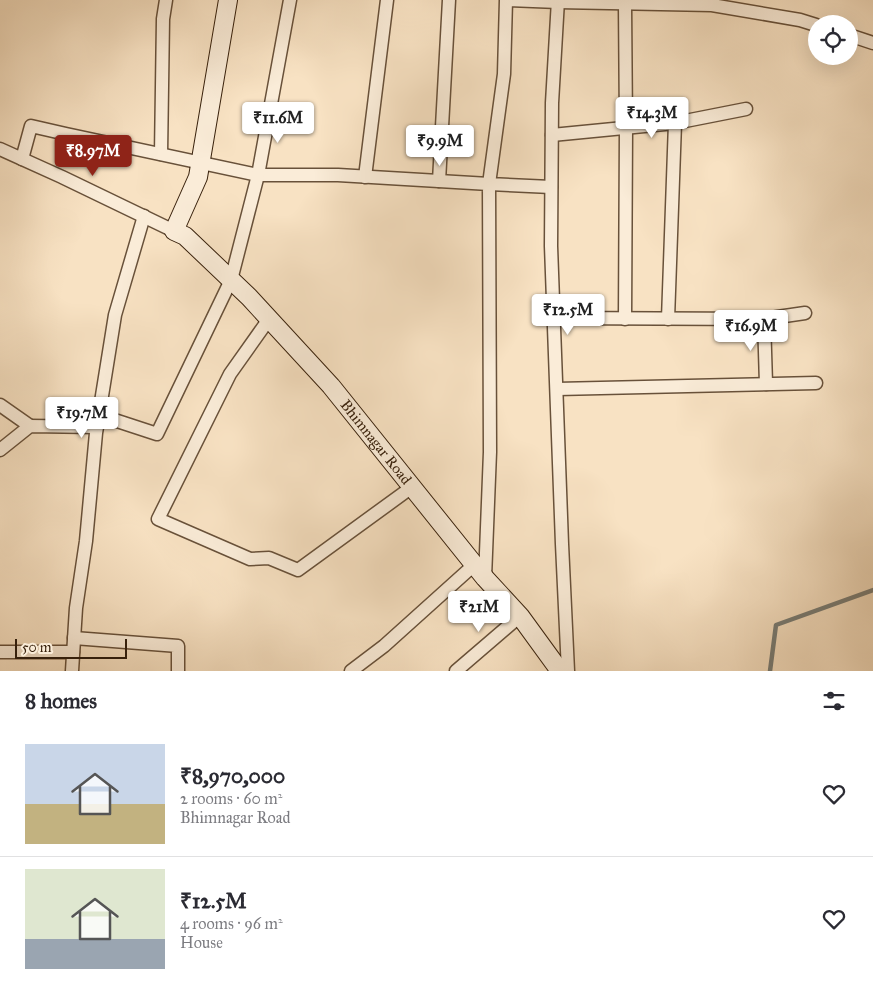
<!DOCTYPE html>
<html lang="en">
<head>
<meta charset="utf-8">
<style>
  :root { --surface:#fff; --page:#f2f2f3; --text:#2b2b33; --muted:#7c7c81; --line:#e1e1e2; --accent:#8f2418 }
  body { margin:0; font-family:"IM FELL Great Primer",serif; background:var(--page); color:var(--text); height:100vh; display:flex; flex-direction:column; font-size:19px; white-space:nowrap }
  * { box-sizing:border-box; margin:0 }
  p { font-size:16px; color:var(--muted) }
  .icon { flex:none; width:28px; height:28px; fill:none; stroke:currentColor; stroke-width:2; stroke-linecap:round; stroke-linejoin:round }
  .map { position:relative; height:671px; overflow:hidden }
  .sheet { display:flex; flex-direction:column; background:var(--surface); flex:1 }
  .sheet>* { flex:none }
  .fabs { position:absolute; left:808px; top:15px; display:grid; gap:10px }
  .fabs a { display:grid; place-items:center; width:50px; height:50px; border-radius:50%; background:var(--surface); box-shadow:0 5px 20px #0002; font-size:25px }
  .scale { position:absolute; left:15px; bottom:12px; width:112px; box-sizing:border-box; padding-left:5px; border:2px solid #38210c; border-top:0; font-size:14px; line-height:18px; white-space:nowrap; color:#38210c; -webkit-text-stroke:4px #faecd8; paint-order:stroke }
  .price { position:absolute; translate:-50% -42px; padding:0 11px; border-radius:5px; background:#fff; color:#222; font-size:16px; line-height:32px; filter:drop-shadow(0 1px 2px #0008) }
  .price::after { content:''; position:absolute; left:50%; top:30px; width:15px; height:11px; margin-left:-8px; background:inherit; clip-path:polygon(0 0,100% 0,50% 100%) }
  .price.selected { background:var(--accent); color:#fff }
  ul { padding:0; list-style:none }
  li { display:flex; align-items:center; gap:15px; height:125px; padding:0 25px }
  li+li { border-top:1px solid var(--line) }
  li span { display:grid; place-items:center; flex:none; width:140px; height:100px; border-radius:0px; color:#555 }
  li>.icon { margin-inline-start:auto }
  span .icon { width:60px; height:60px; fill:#fffc; stroke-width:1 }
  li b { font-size:21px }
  h2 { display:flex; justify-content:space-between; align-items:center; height:60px; padding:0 25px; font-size:21px }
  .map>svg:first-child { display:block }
</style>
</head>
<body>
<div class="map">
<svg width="873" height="671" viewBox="0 0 873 671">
  <rect width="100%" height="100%" fill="#f8e2c3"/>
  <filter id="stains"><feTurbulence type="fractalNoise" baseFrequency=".004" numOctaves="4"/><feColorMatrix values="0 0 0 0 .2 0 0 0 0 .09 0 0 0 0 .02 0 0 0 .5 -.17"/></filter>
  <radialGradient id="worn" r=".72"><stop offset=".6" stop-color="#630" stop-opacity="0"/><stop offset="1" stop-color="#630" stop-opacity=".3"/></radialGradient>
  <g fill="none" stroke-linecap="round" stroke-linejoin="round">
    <polyline stroke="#787d77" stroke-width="4.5" points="770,671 776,625 873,590"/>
    <g stroke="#68513a" stroke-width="15">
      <g id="street">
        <polyline points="558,0 552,103 551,246 562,544 568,671"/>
        <polyline points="625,4 626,128 625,319"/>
        <polyline points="849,35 873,43"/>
        <polyline points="552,135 675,123 746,109"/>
        <polyline points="0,149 62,177 174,231"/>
        <polyline points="161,154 163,19 166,0"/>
        <polyline points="22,159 31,126 66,134 258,175 338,175 489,184 490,452 485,578"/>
        <polyline points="365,177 387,0"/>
        <polyline points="439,181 449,0"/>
        <polyline points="551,187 489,184 504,74 506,0 558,2 712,5 800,20 816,25"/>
        <polyline points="554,318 764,319 805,313"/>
        <polyline points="269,319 230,374 158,519 250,559 269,558 298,570 412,487"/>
        <polyline points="668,319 675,123"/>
        <polyline points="764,319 766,384"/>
        <polyline points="557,389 816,383"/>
        <polyline points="0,405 30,426"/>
        <polyline points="99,415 157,434 231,280 258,175 290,0"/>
        <polyline points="0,450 30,426 97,427"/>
        <polyline points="74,638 178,646 178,671"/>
        <polyline points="0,652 73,652"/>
        <polyline points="72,671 76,608 86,541 96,433 115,315 144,216"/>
        <polyline points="351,671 384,646 474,565"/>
        <polyline points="456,671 520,616"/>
      </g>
    </g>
    <g stroke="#38210c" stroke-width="20">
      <g id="secondary">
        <path id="s1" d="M228,0L198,177L174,231L185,236L249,297L331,386L485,578L520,616L560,671"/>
      </g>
    </g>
    <use href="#street" stroke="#faecd8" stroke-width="12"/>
    <use href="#secondary" stroke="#faecd8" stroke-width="18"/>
  </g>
  <g text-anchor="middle" stroke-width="5" stroke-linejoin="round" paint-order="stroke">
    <g font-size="15" fill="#38210c" stroke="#faecd8">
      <text dy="5" stroke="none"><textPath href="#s1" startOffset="532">Bhimnagar Road</textPath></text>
    </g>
  </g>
  <rect width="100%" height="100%" filter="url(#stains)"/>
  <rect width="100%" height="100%" fill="url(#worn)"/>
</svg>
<div class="fabs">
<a><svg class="icon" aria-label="locate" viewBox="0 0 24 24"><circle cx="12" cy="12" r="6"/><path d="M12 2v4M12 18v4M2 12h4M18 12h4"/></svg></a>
</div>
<div class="scale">50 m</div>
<b class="price" style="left:652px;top:139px">₹14.3M</b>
<b class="price" style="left:278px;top:144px">₹11.6M</b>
<b class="price" style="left:440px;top:167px">₹9.9M</b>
<b class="price selected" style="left:93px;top:177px">₹8.97M</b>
<b class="price" style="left:568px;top:336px">₹12.5M</b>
<b class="price" style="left:751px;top:352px">₹16.9M</b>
<b class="price" style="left:82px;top:439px">₹19.7M</b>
<b class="price" style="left:479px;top:633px">₹21M</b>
</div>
<section class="sheet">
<h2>8 homes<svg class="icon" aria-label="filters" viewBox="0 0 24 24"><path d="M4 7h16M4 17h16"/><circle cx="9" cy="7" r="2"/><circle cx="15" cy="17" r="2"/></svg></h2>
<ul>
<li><span style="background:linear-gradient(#c9d6e8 60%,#c2b280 0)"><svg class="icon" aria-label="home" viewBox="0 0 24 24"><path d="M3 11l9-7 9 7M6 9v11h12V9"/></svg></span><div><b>₹8,970,000</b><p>2 rooms · 60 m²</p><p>Bhimnagar Road</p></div><svg class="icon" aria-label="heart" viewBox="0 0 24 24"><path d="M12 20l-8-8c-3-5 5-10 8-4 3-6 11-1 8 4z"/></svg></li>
<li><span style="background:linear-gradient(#dfe7d0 70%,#9aa5b1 0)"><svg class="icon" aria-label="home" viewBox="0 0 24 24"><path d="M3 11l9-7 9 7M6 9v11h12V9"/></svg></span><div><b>₹12.5M</b><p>4 rooms · 96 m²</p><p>House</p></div><svg class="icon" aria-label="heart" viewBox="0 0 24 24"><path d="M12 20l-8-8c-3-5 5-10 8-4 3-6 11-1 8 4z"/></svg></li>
</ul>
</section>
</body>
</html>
